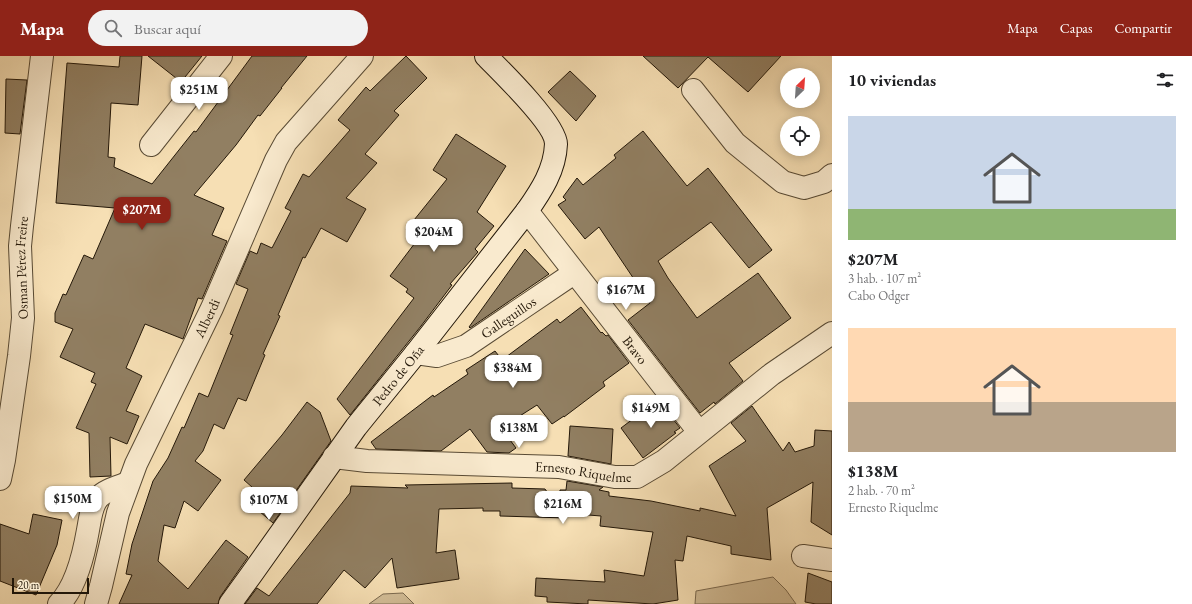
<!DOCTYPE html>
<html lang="es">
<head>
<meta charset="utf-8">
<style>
  :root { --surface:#fff; --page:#f2f2f2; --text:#202124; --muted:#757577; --accent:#8f2418 }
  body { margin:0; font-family:"EB Garamond",serif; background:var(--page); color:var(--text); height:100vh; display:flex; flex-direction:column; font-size:15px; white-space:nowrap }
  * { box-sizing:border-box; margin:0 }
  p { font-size:13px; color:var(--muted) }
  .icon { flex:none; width:22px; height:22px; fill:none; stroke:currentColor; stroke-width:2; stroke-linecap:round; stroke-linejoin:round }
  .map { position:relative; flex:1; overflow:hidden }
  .panel { display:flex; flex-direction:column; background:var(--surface); width:360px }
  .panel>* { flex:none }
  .needle { width:26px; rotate:25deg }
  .fabs { position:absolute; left:780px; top:12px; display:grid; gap:8px }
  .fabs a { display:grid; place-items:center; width:40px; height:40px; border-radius:50%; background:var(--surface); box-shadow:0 2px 10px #0003; font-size:20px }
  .scale { position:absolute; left:12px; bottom:10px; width:77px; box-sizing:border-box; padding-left:4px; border:2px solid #241809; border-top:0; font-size:11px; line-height:14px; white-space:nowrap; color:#241809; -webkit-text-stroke:3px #f9eace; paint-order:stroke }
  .price { position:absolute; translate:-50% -34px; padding:0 9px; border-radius:8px; background:#fff; color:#222; font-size:13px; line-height:26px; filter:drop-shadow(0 1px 2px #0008) }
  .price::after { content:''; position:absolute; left:50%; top:24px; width:12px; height:9px; margin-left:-6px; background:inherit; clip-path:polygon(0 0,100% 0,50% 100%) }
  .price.selected { background:var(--accent); color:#fff }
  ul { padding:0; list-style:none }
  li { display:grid; align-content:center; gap:8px; height:212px; padding:0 16px }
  li span { display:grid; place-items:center; height:124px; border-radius:0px; color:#555 }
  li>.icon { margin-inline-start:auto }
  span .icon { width:72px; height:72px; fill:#fffc; stroke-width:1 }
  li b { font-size:17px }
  h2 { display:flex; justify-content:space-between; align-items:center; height:48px; padding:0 16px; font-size:17px }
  header { display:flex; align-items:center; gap:24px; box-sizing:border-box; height:56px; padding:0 20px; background:var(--accent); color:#fff }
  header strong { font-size:19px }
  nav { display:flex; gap:22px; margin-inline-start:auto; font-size:14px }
  .search { width:280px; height:36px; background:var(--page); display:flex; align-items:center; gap:10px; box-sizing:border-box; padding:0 14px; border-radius:22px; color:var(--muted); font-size:15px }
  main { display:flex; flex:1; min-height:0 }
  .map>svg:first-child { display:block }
</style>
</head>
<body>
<header>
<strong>Mapa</strong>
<div class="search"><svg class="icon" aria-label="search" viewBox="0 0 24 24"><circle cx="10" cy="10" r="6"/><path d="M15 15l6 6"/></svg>Buscar aquí</div>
<nav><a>Mapa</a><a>Capas</a><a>Compartir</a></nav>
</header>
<main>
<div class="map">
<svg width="832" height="548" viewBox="0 0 832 548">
  <rect width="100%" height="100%" fill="#f6dfb4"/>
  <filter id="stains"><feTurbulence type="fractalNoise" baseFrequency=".005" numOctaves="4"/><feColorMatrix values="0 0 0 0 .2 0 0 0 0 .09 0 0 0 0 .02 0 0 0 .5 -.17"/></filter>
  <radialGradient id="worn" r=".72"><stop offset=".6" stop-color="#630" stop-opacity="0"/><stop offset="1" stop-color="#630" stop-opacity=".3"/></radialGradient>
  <g fill="#d2bd97" stroke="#7b6a50">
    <polygon points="773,521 786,534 796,548 695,548 696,535"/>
    <polygon points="403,537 414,548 369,548 383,538"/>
  </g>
  <g fill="#917f62" stroke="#241809">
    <polygon points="120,0 142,0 138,49 111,47 108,101 115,102 114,111 152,128 194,75 196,76 252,0 307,0 281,32 282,32 260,60 258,59 236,89 194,139 224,152 212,179 227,185 202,243 198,242 183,283 145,268 126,312 142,320 126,355 139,360 127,388 110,381 111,420 90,421 89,377 76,372 96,328 91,326 95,317 60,301 73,273 55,266 55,257 63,238 66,239 84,199 93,203 115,152 56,147 67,7 119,11"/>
    <polygon points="148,0 202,0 181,26"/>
    <polygon points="406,0 427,22 394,55 399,59 365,98 377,107 346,142 366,153 347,186 321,172 305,202 303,201 278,259 280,260 263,298 265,299 246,345 238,342 224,373 214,368 203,395 195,405 221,424 198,455 184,445 175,472 164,469 158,505 188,533 226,484 248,501 220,541 218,548 119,548 132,519 126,518 132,488 153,425 168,402 182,371 184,372 199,337 208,341 233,279 230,278 248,233 236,228 250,195 257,198 261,187 272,192 291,155 285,152 303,118 309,121 350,74 338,64 366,31 370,35"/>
    <polygon points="643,0 781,0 748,36 708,1 678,32"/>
    <polygon points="570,15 596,40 576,65 548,36"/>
    <polygon points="6,23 27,24 20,78 5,77"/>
    <polygon points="643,75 687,130 708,112 772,194 749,212 711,166 658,205 668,222 697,262 758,217 791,262 729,307 743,325 715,348 714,346 700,357 628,264 650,247 599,171 585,183 558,149 566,144 563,141 577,122 583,129 616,102 614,99"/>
    <polygon points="456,78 506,110 477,156 494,170 475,193 478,196 450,228 452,229 421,270 350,359 337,343 414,242 406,236 408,233 390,220 418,183 406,174 447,123 433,114"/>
    <polygon points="525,193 549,218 470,272 469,271"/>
    <polygon points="581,251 601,277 602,276 606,280 608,279 629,307 603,326 605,330 564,361 564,360 552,368 537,349 501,372 516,392 509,397 487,396 470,373 441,395 376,393 371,386 433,339 434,341 468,318 466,314 495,295 502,304 557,263 560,267"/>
    <polygon points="658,344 680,372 674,376 676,377 643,402 621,372"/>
    <polygon points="307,346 320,356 331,385 273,467 252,449 261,439 244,424 282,379"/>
    <polygon points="752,350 783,395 789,386 795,396 814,390 815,374 832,375 832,479 811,466 813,426 767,452 771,504 731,498 731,490 687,480 683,505 675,504 678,544 653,548 588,544 588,548 547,546 547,541 535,540 536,522 605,526 604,514 644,520 653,476 600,470 601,460 563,457 566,462 500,460 500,455 483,455 483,452 439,453 436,497 455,494 459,523 397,532 392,502 365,532 344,514 317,548 245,548 257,532 269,540 350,437 351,430 408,432 405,429 512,427 512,432 545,433 559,452 560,434 566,434 567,425 603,431 599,434 609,436 609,440 651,445 700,455 700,452 736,460 709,410 746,385 731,367"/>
    <polygon points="570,370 613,373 611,408 568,400"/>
    <polygon points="33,458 62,464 57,489 36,539 0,525 0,468 29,478"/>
    <polygon points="808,517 832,526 832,548 816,548 805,546"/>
  </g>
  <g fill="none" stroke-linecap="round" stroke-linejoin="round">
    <g stroke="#584a34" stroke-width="24">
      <g id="street">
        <polyline points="693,34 735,87 783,126 804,132 824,126 832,119"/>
        <polyline points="151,89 221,0"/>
        <path id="s1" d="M527,155L699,376"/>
        <path id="s2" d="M416,297L437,300L466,290L574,217"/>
        <path id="s3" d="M334,401L367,405L559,411L615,421H637L664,405L772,318L832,277"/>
        <path id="s4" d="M0,423L4,404L19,300L23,262L20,190L22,170L42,0"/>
        <polyline points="803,500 832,504"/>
        <path d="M59,548C76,531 84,497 88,474C90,464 91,450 98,442C105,434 118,431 128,427"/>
        <path id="s5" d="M96,548L101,530L118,457L136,408L212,252L276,104L286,86L362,0"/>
      </g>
    </g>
    <g stroke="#241809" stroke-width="24">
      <g id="secondary">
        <path id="s6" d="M230,548L251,519L356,371L416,297L527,155C541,135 555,114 556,88C556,69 501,15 486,0"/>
      </g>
    </g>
    <use href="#street" stroke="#f9eace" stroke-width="22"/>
    <use href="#secondary" stroke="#f9eace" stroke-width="22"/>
  </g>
  <g text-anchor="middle" stroke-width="3" stroke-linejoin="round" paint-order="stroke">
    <g font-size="14" fill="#241809" stroke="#f9eace">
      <text dy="5" stroke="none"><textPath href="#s4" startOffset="213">Osman Pérez Freire</textPath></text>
      <text dy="5" stroke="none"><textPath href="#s2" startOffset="103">Galleguillos</textPath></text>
      <text dy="5" stroke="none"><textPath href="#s5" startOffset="308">Alberdi</textPath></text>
      <text dy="5" stroke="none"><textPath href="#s1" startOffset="176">Bravo</textPath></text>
      <text dy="5" stroke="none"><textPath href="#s6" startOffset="284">Pedro de Oña</textPath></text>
      <text dy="5" stroke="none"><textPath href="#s3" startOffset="250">Ernesto Riquelme</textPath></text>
    </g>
  </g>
  <rect width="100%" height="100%" filter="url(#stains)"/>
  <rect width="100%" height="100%" fill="url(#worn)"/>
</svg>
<div class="fabs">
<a><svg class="needle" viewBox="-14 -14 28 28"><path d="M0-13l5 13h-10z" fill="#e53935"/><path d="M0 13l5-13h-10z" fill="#757577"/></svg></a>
<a><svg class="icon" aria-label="locate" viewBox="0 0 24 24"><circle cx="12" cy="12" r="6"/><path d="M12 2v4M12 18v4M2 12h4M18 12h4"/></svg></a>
</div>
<div class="scale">20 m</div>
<b class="price" style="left:199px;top:55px">$251M</b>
<b class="price selected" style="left:142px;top:175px">$207M</b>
<b class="price" style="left:434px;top:197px">$204M</b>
<b class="price" style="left:626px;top:255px">$167M</b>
<b class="price" style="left:513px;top:333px">$384M</b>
<b class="price" style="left:651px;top:373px">$149M</b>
<b class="price" style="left:519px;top:393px">$138M</b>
<b class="price" style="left:73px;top:464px">$150M</b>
<b class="price" style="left:269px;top:465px">$107M</b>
<b class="price" style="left:563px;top:469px">$216M</b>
</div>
<section class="panel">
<h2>10 viviendas<svg class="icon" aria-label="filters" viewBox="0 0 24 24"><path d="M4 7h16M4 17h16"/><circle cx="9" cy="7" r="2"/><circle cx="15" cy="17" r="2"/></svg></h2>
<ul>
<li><span style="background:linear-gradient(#c9d6e8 75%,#8fb573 0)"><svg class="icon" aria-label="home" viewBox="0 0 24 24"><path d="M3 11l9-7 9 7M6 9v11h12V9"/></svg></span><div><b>$207M</b><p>3 hab. · 107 m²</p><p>Cabo Odger</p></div></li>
<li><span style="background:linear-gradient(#ffd9b3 60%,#b9a48a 0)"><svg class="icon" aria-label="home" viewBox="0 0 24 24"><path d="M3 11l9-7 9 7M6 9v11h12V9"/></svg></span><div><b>$138M</b><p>2 hab. · 70 m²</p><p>Ernesto Riquelme</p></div></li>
</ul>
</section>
</main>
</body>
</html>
